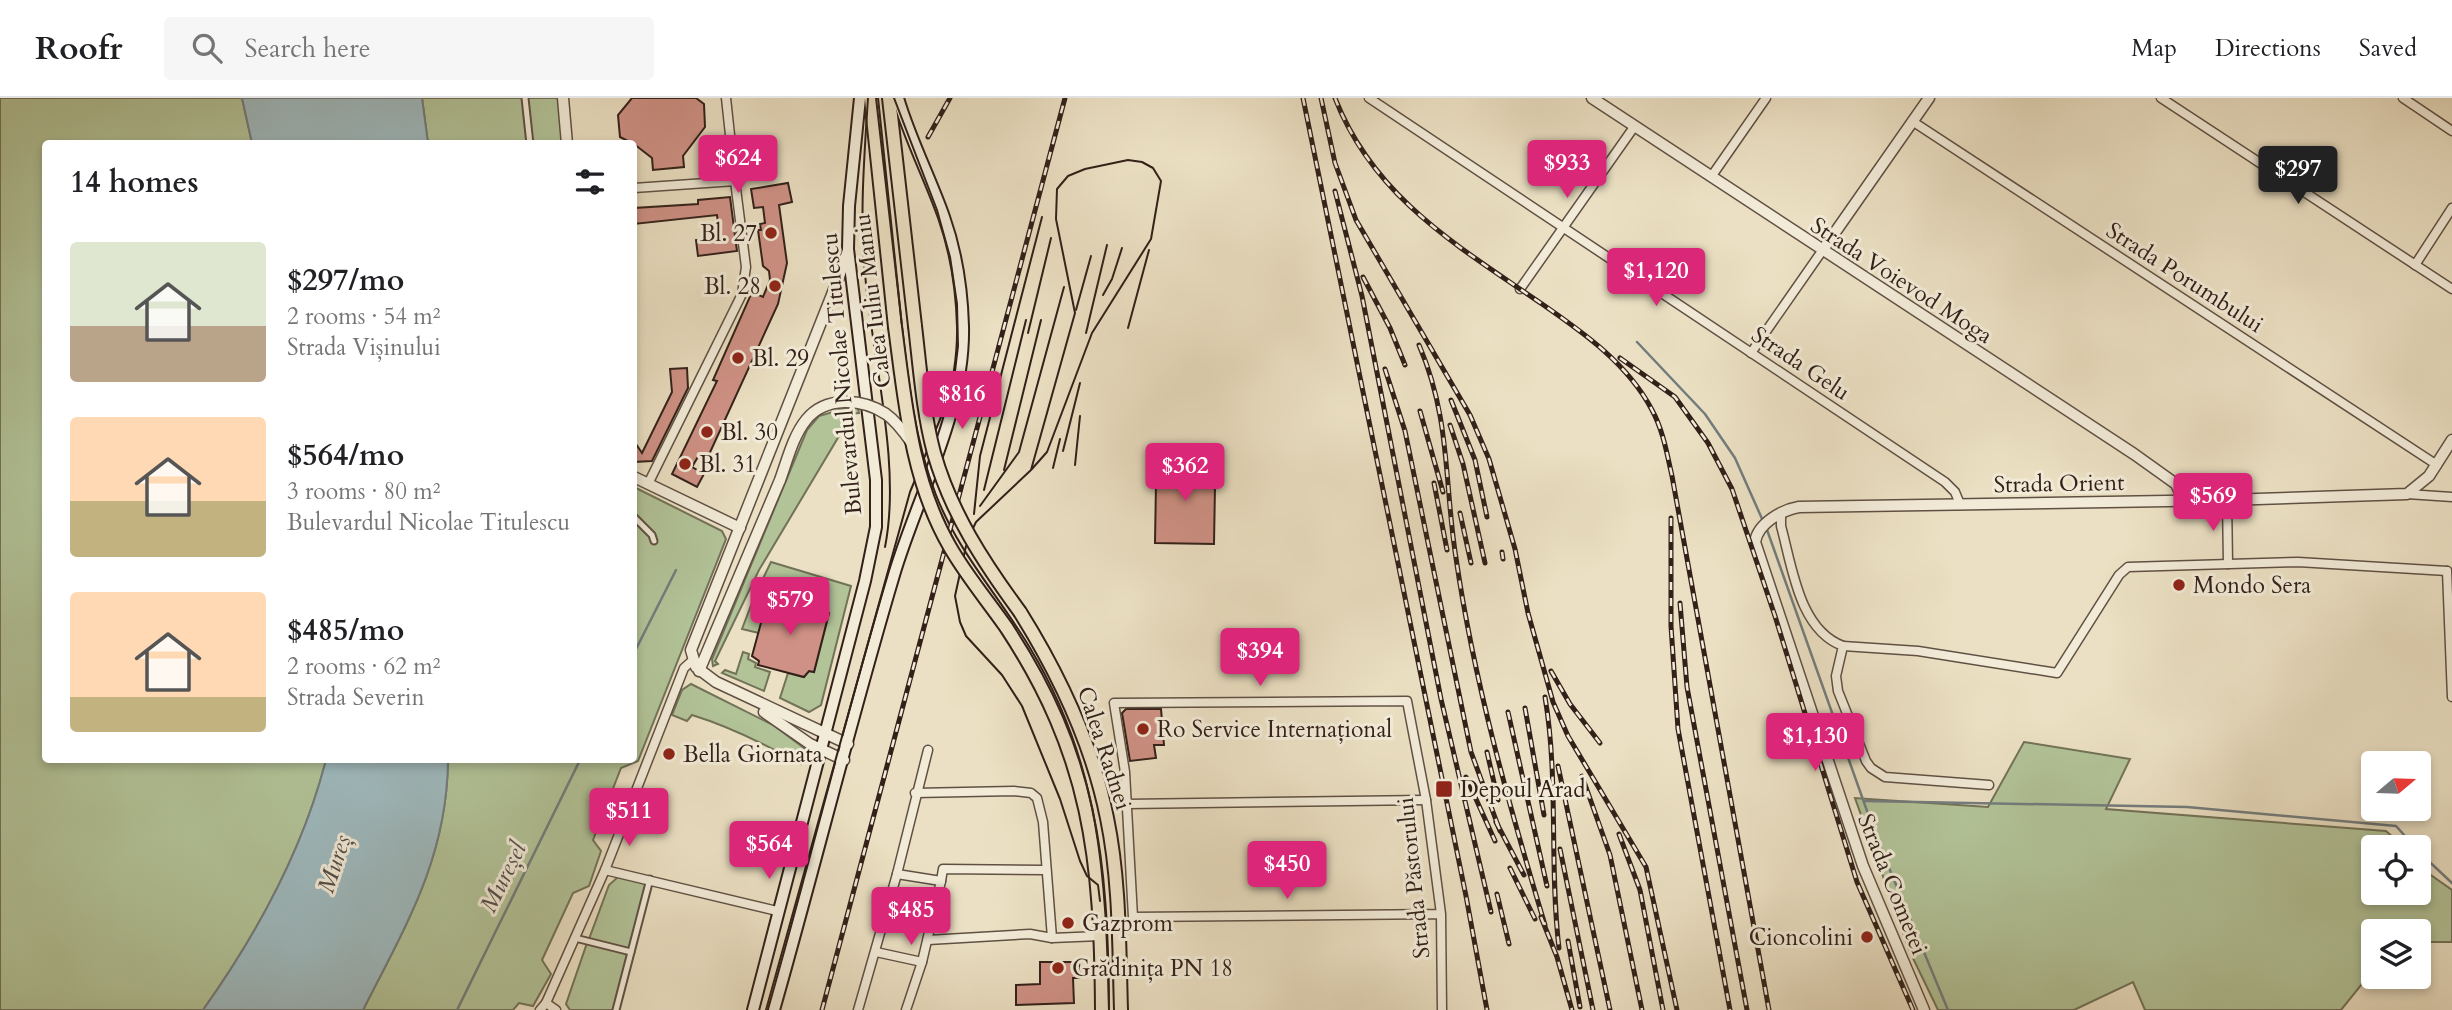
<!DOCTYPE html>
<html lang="en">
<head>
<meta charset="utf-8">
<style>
  :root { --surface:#fff; --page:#f6f6f6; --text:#202124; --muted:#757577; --line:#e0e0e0; --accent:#db2777 }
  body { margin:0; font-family:Cardo,serif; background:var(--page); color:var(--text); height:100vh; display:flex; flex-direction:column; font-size:26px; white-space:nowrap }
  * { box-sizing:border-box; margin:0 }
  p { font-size:23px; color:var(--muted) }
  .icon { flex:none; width:38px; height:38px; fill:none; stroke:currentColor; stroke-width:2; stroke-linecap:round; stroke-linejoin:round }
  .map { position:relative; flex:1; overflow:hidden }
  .details { position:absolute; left:42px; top:42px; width:595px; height:623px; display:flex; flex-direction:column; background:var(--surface); border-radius:7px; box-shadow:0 4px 10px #0003 }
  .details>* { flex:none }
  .needle { width:46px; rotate:71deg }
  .tools { position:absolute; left:2361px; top:653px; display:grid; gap:14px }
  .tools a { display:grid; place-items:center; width:70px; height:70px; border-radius:7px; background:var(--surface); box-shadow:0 4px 10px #0003; font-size:35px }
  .price { position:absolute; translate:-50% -60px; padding:0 16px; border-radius:7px; background:var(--accent); color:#fff; font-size:23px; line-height:46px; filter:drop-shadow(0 2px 4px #0008) }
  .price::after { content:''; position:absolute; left:50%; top:42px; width:21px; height:16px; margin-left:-10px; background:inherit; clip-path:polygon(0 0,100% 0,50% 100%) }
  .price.current { background:#222; color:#fff }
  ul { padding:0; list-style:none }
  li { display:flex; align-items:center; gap:21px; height:175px; padding:0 28px }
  li span { display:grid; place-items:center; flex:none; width:196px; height:140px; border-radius:7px; color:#555 }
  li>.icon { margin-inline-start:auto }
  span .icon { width:84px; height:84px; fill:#fffc; stroke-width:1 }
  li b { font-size:30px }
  h2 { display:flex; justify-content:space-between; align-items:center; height:84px; padding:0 28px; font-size:30px }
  header { display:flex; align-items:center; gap:42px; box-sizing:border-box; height:98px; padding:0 35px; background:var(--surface); border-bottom:2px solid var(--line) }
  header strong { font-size:33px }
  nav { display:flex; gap:38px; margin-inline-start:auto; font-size:24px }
  .search { width:490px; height:63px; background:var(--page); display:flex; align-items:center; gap:18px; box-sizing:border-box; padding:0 24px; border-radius:7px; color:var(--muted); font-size:26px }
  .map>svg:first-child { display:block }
</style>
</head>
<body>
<header>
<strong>Roofr</strong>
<div class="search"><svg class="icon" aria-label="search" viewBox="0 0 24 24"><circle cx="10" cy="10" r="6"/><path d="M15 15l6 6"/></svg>Search here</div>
<nav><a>Map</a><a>Directions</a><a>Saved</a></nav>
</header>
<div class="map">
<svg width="2452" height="912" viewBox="0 0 2452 912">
  <rect width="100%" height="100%" fill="#ebe0c3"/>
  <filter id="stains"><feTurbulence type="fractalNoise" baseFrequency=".00286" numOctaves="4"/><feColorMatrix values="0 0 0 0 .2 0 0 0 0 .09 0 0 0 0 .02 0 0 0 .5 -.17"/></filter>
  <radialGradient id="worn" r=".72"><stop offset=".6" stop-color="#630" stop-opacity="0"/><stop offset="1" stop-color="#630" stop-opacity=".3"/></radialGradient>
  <g fill="#b2c398" stroke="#727258" stroke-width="2">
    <path d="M0,0H242L252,45L46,46V662H326C303,752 257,836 203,912H0Z"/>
    <polygon points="422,0 559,0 562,45 428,45"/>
    <polygon points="846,310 858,310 859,315 845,316 839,338 759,472 715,563 718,566 713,568 712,561 807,332 819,318"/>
    <path d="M634,389L722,433L726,441L638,663L621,670L593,742L601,753L589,788L573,795L542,862L551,876L533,908L519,905L513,912H363C406,827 447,760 448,662H634Z"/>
    <path d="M771,464L851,488L821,607L809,614L780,600L788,575L803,579L809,573L814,574L829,516L822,513L817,501C804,494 786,487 776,501L768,499L759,535L742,531L755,497Z"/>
    <polygon points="743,554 749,556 748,561 756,565 755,569 770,574 764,593 722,575 725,572 736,576"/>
    <path d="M691,586L773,627L804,650L801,666C765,646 731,629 692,617L687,623L672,617L682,592Z"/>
    <polygon points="2024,644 2130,661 2106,711 2386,733 2404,749 2373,749 2373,794 2418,794 2419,765 2428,775 2452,792 2452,844 2419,844 2418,833 2373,833 2373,854 2362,859 2362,886 2341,912 2145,912 2133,884 2074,912 1938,912 1910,854 1855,700 1988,709"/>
    <polygon points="619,778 646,785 630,851 589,841 609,787"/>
    <polygon points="587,845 628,855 613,912 570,912 566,906"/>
  </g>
  <g fill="#9ebabf" stroke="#737c7d" stroke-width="2">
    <polygon points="242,0 422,0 428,45 252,45"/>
    <path d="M326,662H448C447,760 406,827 363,912H203C257,836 303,752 326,662Z"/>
  </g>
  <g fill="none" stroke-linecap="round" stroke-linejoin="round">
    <g stroke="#737c7d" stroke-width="2.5">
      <polyline points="1637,244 1705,316 1735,360 1763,423"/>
      <polyline points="1766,429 1877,741 1948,912"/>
      <polyline points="634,555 676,472"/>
      <polyline points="1865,703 2187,709 2396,728 2415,749"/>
      <polyline points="2418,753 2452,785"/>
      <polyline points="457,912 580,662"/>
    </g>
  </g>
  <g fill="#cf9185" stroke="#322019" stroke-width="2">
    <polygon points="632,0 696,0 704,6 705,29 683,58 684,69 653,72 652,60 634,46 620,39 618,17"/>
    <polygon points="788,85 792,104 779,107 787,165 778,206 707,361 699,357 692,369 704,376 697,389 672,376 717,283 713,282 752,194 763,199 770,182 769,173 763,168 758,132 761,132 760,126 765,125 763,109 754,110 751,91"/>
    <polygon points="730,99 737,153 698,158 696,142 720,139 717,117 634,126 634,110 698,106 698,102"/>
    <polygon points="687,270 688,290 652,363 634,364 634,343 642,355 672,294 670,271"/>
    <polygon points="1180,355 1196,356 1196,363 1209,363 1209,387 1215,388 1214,446 1155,445 1156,385 1164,385 1165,361 1180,361"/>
    <polygon points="768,499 829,515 814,574 809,573 804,579 758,567 759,563 752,558"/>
    <polygon points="1126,611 1161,611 1164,647 1154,647 1156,660 1130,663 1122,615"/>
    <polygon points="1040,864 1079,864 1080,880 1073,880 1074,905 1016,907 1016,887 1040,886"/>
  </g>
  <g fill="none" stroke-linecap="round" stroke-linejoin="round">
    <g stroke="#605044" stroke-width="9">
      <g id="pedestrian">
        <polyline points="525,0 530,46"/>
        <polyline points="634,419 652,437 654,443"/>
        <polyline points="575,840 631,854"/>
        <polyline points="616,912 650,781"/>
      </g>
    </g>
    <g stroke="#605044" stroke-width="11">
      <g id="minor">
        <polyline points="1369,0 1945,384 1955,394 1960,406"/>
        <polyline points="2161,0 2452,191"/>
        <polyline points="2403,0 2452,33"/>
        <polyline points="1912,23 2437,367"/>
        <polyline points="1711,79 1766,0"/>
        <polyline points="634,90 735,83 726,0"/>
        <polyline points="2415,167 2452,110"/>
        <polyline points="1520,191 1634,29"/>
        <polyline points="1751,255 1822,153"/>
        <polyline points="648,386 742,196 746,169 735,83"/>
        <polyline points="2407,396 2452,399"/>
        <polyline points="2227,402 2228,466"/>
        <path d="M1781,415V428C1792,468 1799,532 1843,548L1836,578L1838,593L1866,663L1871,670L1885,679L1989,687"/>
        <polyline points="2447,473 2452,599"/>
        <polyline points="1843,548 1918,553 2057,575 2119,477 2128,469 2298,464 2447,473"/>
        <polyline points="915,695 1014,693 1031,695 1037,700 1043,724 1052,840"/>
        <polyline points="1127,706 1426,702"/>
        <polyline points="605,772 777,813"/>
        <polyline points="897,776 941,783 922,864 906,912"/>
        <polyline points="941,783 943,771 1045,772"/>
        <polyline points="1441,816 1133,819 1125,674 1114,605 1407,603 1426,702 1441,816 1442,912"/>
        <polyline points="928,842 1030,836 1052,840 1100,838"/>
        <polyline points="876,854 922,864"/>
        <polyline points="546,905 556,912"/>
        <polyline points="540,912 546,905 605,772 684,570 693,562"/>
        <polyline points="858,912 897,776 928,652"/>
      </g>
    </g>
    <g stroke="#605044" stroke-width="13">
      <g id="tertiary">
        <polyline points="563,0 567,46"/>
        <polyline points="1592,0 2134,356 2176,386 2184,403"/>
        <polyline points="848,152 839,179 691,552 696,569 716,584 848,646"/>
        <polyline points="1822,153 1929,0"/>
        <polyline points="634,379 740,430"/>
        <polyline points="699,573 780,382"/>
        <polyline points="764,614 810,646 844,662"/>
        <path d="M1924,912L1863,768L1755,444C1758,425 1782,412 1799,409L2227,402L2407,396L2429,378L2452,342"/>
      </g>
    </g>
    <g stroke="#322019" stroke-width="14">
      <g id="secondary">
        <polyline points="753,912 865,483 876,429 876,382 848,151 849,108 860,0"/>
        <path d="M774,912C815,768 851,621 894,477C918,396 965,315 963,228C962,192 956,153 944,119C930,79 910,41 898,0"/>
      </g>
    </g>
    <g stroke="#322019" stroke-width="16">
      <g id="primary">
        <polyline points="871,0 895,229"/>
        <polyline points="889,0 915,228"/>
        <path d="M1020,514C1060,578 1092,645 1107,720C1120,783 1119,848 1121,912"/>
        <path d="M1006,529C1091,658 1101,761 1102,912"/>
      </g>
    </g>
    <use href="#pedestrian" stroke="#f2ebd8" stroke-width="5"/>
    <use href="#minor" stroke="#f2ebd8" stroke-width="8"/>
    <use href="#tertiary" stroke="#f2ebd8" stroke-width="10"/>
    <use href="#secondary" stroke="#f2ebd8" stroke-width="10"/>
    <use href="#primary" stroke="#ebe0c3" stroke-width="12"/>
    <g stroke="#322019" stroke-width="2">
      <path d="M868,0C864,62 859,124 866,186C874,267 901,369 885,449"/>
      <path d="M876,0C884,70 892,140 900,210C907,273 913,338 936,397C958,454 999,498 1030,550C1101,668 1106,779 1109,912"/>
      <polyline points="1103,197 1112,181 1122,150"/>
      <polyline points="1076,212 1091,158"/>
      <polyline points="1128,230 1149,152"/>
      <polyline points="1028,235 1051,140"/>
      <polyline points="1086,235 1107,147"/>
      <polyline points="1063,353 1080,285"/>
      <polyline points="1075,367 1080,318"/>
      <polyline points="1053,370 1060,341"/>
      <polyline points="1004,372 1041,222"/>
      <polyline points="984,392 1026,222"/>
      <polyline points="980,408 1019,354 1064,189"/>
      <polyline points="974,416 980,358 1042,119"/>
      <polyline points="967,443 976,424 1031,372 1047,354 1092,235 1151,141 1161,83 1153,70 1142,64 1128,62 1085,71 1068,78 1057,91 1056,121 1075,215 1031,372"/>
      <polyline points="966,448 955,498 960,524 966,538 1002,577 1022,608 1060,701 1080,763 1087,778 1098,787 1100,803"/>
      <polyline points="766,912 910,394 953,290 958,248 957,206 950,159 937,112 894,0"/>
    </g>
    <g stroke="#322019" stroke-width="5">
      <g id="rail">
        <polyline points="1303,0 1466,798 1487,912"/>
        <polyline points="1321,0 1335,65 1356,122 1470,317 1489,361 1515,451 1528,515 1553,604 1568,638 1646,769 1677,912"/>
        <path d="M1335,0C1374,100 1458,148 1542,206C1584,235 1628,266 1652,312C1663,332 1667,356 1672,378L1769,912"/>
        <polyline points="928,39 950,0"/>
        <polyline points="1335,93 1362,198 1441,601 1491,814"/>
        <polyline points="1363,179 1390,230 1405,267"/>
        <path d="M1419,247C1451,321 1444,385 1456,460C1474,584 1509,707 1545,827"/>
        <polyline points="1620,260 1675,299 1708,345 1732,391 1775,518 1857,784 1913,912"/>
        <polyline points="1385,271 1405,333 1471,654 1500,733"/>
        <polyline points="1451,302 1475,362 1487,419"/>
        <polyline points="1420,313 1443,394"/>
        <polyline points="1450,327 1463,366 1485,465"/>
        <polyline points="1434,385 1447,452"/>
        <polyline points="1460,415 1471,465"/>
        <polyline points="1671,420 1671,528 1678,631 1730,912"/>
        <polyline points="1502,454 1503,461"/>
        <polyline points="1680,505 1687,589 1747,912"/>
        <polyline points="1551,573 1570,606 1600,645"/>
        <path d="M1545,599C1559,682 1549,767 1559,850"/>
        <polyline points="1525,610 1544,717"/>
        <polyline points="1508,614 1547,788"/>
        <polyline points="1487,654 1498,702"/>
        <polyline points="1558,668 1610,912"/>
        <polyline points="1582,678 1610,757 1642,912"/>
        <polyline points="1466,679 1495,743"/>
        <polyline points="1496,724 1524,777"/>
        <polyline points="1619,736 1640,792 1663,912"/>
        <polyline points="1560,751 1593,912"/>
        <polyline points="1510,770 1535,821"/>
        <polyline points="1497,796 1509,846"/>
        <polyline points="1541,819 1557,859 1572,912"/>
        <polyline points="1568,843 1580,909"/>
        <polyline points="822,912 1065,0"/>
      </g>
    </g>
    <use href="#rail" stroke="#f2ebd8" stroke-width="2.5" stroke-dasharray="8" stroke-linecap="butt"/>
    <g stroke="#605044" stroke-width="13" stroke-linecap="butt">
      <path id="tertiary-bridge" d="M780,382C787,363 793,338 806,322C825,298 862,300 886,316C896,323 904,334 911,344"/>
    </g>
    <g stroke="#322019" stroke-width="16" stroke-linecap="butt">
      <g id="primary-bridge">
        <path d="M915,228C920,270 923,314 934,355C951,415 984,465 1020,514"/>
        <path d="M895,229C905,303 911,382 950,449C966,477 987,502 1006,529"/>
      </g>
    </g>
    <use href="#tertiary-bridge" stroke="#f2ebd8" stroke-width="10"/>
    <use href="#primary-bridge" stroke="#ebe0c3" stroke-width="12"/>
  </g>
  <g fill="#8f2418" stroke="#f2ebd8" stroke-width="2.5">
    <circle cx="771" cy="135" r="7"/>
    <circle cx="775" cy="188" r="7"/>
    <circle cx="738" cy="260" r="7"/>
    <circle cx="707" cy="334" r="7"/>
    <circle cx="685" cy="366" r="7"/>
    <circle cx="2179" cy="487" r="7"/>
    <circle cx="1143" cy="631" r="7"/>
    <circle cx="669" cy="656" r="7"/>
    <rect x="1435" y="682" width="18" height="18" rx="3.5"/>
    <circle cx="1068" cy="825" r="7"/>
    <circle cx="1867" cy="839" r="7"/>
    <circle cx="1058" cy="870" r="7"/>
  </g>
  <g text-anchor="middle" stroke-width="6" stroke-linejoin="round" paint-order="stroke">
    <g font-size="23" fill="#322019" stroke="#f2ebd8" text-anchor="start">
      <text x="757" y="143" text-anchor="end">Bl. 27</text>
      <text x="761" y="196" text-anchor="end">Bl. 28</text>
      <text x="752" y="268">Bl. 29</text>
      <text x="721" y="342">Bl. 30</text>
      <text x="699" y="374">Bl. 31</text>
      <text x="2193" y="495">Mondo Sera</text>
      <text x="1157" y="639">Ro Service Internațional</text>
      <text x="683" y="664">Bella Giornata</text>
      <text x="1460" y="699">Depoul Arad</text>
      <text x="1082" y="833">Gazprom</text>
      <text x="1853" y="847" text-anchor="end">Cioncolini</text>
      <text x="1072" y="878">Grădinița PN 18</text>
    </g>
    <g font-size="23" fill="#322019" stroke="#f2ebd8">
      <text transform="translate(2185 179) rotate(33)" y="8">Strada Porumbului</text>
      <text transform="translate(1902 182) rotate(33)" y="8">Strada Voievod Moga</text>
      <text transform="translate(872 203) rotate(-97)" y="8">Calea Iuliu Maniu</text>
      <text transform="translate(1801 265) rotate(34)" y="8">Strada Gelu</text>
      <text transform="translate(841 276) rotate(-95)" y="8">Bulevardul Nicolae Titulescu</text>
      <text transform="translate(2059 385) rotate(-1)" y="8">Strada Orient</text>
      <text transform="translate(1105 650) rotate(72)" y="8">Calea Radnei</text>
      <text transform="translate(1413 780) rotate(-96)" y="8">Strada Păstorului</text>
      <text transform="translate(1893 786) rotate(68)" y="8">Strada Cometei</text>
    </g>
    <g font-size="24" font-style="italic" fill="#524e4b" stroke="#f2ebd8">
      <text transform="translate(334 766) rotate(-72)" y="8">Mureș</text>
      <text transform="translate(503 779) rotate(-64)" y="8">Mureșel</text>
    </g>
  </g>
  <rect width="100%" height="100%" filter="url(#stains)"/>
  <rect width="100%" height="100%" fill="url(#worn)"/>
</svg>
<div class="tools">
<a><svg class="needle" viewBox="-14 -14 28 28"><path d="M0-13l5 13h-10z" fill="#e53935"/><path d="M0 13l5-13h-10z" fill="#757577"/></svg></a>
<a><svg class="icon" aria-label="locate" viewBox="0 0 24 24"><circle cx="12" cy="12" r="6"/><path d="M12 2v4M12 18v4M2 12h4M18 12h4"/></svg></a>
<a><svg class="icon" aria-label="layers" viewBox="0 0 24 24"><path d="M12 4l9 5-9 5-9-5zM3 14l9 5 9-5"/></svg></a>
</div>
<b class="price" style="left:738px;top:97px">$624</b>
<b class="price" style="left:1567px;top:102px">$933</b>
<b class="price current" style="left:2298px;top:108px">$297</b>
<b class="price" style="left:1656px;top:210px">$1,120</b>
<b class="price" style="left:962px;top:333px">$816</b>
<b class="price" style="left:1185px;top:405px">$362</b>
<b class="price" style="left:2213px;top:435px">$569</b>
<b class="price" style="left:790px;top:539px">$579</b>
<b class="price" style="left:1260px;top:590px">$394</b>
<b class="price" style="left:1815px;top:675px">$1,130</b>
<b class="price" style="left:629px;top:750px">$511</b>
<b class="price" style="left:769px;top:783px">$564</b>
<b class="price" style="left:1287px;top:803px">$450</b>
<b class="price" style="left:911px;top:849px">$485</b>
<section class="details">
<h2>14 homes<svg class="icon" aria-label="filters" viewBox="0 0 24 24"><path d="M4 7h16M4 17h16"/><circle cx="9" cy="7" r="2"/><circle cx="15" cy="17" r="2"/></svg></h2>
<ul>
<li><span style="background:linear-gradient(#dfe7d0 60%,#b9a48a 0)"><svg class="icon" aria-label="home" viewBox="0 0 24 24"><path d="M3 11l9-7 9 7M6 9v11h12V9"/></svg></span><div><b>$297/mo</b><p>2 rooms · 54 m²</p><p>Strada Vișinului</p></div></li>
<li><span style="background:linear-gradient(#ffd9b3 60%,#c2b280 0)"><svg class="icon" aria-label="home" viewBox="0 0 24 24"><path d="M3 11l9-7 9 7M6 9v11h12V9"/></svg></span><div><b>$564/mo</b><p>3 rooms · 80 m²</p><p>Bulevardul Nicolae Titulescu</p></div></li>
<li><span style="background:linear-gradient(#ffd9b3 75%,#c2b280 0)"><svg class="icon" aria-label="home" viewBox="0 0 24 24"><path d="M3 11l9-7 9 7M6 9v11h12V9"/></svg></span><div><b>$485/mo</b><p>2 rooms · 62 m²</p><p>Strada Severin</p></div></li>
</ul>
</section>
</div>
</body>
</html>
